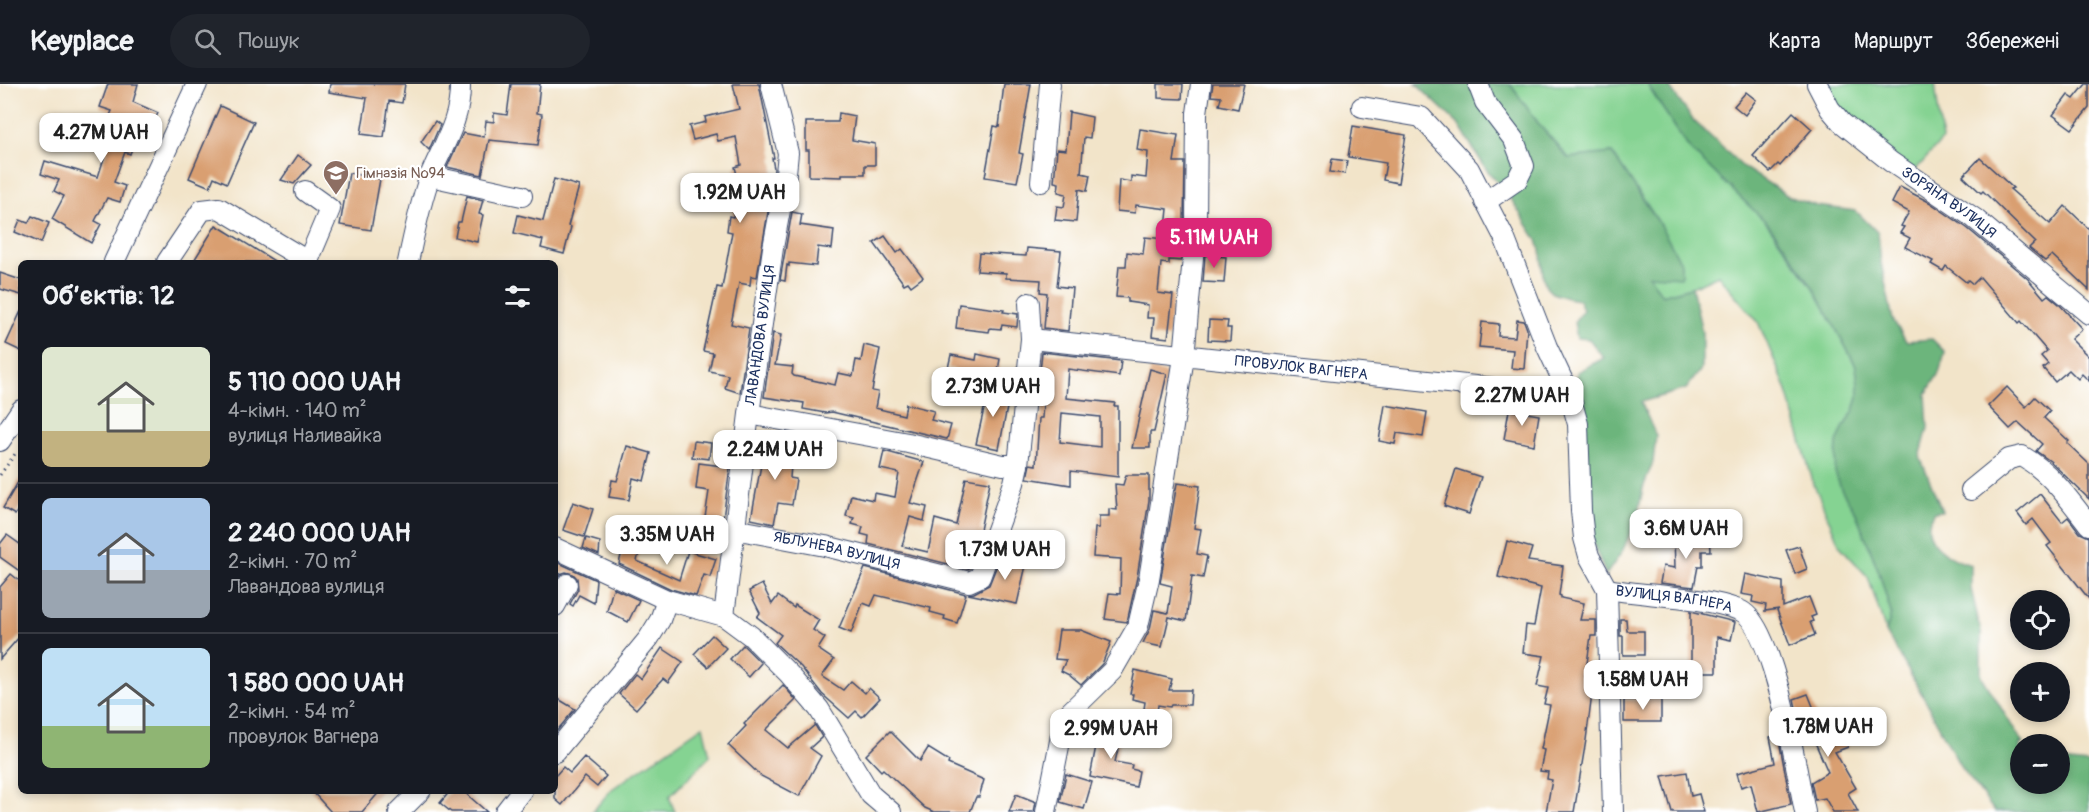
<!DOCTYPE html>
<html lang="uk">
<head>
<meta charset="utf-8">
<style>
  :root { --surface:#171b24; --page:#20242c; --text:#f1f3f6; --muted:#9ea1a6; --line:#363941; --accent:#db2777 }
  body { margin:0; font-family:Pangolin,sans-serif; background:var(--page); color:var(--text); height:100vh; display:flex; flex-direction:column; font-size:22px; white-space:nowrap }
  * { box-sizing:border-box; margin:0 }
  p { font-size:20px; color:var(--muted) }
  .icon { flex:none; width:33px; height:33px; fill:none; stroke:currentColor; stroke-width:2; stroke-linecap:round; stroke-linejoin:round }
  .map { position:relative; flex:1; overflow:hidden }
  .sheet { position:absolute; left:18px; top:176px; width:540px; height:534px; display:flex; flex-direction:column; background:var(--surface); border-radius:9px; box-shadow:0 3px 9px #0003 }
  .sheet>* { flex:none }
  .tools { position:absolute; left:2010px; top:506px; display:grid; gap:12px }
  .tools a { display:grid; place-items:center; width:60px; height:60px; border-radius:50%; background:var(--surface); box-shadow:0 3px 9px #0003; font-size:30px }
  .price { position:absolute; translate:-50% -51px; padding:0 14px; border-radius:12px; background:#fff; color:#222; font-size:20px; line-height:39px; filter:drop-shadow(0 2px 3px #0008) }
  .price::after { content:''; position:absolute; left:50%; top:36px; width:18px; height:14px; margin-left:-9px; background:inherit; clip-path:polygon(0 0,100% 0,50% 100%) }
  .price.active { background:var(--accent); color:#fff }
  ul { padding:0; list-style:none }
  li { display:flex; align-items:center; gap:18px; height:150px; padding:0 24px }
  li+li { border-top:2px solid var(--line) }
  li span { display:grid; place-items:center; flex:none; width:168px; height:120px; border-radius:9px; color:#555 }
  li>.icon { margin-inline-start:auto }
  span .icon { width:72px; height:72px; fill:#fffc; stroke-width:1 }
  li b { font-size:26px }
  h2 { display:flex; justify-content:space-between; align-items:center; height:72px; padding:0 24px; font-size:26px }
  header { display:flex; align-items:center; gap:36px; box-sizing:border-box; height:84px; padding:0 30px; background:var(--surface); border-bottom:2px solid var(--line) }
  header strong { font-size:28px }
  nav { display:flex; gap:33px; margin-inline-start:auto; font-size:21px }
  .search { width:420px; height:54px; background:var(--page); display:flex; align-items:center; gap:15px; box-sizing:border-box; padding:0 21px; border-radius:33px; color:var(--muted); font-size:22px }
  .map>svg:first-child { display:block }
</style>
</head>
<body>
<header>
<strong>Keyplace</strong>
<div class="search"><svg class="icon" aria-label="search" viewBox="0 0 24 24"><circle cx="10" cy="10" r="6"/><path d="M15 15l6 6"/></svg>Пошук</div>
<nav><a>Карта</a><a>Маршрут</a><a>Збережені</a></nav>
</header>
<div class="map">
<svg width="2089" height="728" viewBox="0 0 2089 728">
  <rect width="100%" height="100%" fill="#fff"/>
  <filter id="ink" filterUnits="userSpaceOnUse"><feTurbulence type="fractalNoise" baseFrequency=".0167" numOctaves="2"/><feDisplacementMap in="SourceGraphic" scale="12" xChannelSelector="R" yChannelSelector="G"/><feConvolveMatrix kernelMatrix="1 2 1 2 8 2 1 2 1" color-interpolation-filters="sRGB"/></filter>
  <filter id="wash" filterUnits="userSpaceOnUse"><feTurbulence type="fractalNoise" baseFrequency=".008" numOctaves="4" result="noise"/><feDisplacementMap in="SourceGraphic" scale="24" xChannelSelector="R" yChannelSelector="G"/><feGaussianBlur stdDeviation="1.35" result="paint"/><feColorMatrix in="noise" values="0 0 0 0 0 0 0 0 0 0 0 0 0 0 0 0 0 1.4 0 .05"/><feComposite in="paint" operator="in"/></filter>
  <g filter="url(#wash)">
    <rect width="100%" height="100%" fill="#f2e4c9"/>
    <g fill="#85d392" stroke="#508178" stroke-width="1.5">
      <polygon points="1510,0 1650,0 1648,2 1688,63 1767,139 1816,208 1856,282 1859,309 1854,327 1844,342 1856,429 1879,488 1891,529 1886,548 1868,493 1840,462 1813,398 1786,304 1758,238 1718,191 1692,203 1662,211 1648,190 1659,139 1612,69 1569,74 1541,43"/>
      <polygon points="1817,0 1935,0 1942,56 1913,89 1846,37"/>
      <polygon points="703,642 710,672 669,713 675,728 592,728 612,705"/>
    </g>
    <g fill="#6cb57c" stroke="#44726d" stroke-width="1.5">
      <polygon points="1416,0 1510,0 1541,43 1568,74 1612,69 1659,139 1681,179 1681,193 1649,191 1662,211 1692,203 1702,248 1702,284 1686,305 1641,318 1656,352 1653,378 1643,404 1637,434 1622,468 1606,491 1591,454 1578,312 1577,288 1604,274 1589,255 1577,254 1574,238 1583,226 1579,216 1567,214 1552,209 1546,203 1543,192 1541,170 1537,156 1511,115 1486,85 1458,40"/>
      <path d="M1650,0H1667L1693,36L1743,83L1788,112L1817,122L1856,127L1878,149L1881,179L1893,236L1906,257L1932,255L1945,268L1939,289L1926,310L1928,344L1920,373L1942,427L1934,428C1916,454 1949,475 1971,481V505L1981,548V591L2023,660H2020V699H2060V677L2089,680V728H1995L1959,680L1923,612L1886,548L1891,529L1879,488L1856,429L1841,405L1835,388L1837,359L1844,342L1854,327L1859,309L1856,282L1816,208L1784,161L1767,139L1688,63L1648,2Z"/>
    </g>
    <g id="blocks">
      <g fill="#d99f71" fill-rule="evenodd">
        <polygon points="108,0 138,0 133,18 158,29 144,60 135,56 130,70 125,68 114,98 125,102 120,118 107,114 95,137 101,140 91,159 52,135 64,112 54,107 59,96 41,90 45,77 98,93 107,65 105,64 111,45 105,43 112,27 100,23"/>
        <polygon points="330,0 405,0 402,19 389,17 384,53 361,50 367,14 329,8"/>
        <polygon points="511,0 540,0 537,29 542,30 538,61 489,56 482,91 447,83 463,49 484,53 486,37 494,38 494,29 507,31"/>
        <polygon points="733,0 759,0 774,74 772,74 774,84 773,98 767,99 770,116 757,193 751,192 750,201 739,199 731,240 749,244 740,309 725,304 728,291 709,287 713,269 703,267 717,203 722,204 732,148 727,147 729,132 733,133 739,99 735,83 741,81 736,53 718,57 716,50 693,56 689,42 706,38 705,33 739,25"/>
        <polygon points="1004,0 1031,0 1019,69 1023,70 1017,98 985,93 994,42 999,43"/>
        <polygon points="1158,0 1183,0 1182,15 1158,14"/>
        <polygon points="1213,0 1244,0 1238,25 1219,21 1221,13 1211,12"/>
        <polygon points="2086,0 2089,0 2089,24 2072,45 2053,31 2068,11 2074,15"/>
        <polygon points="1746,8 1756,16 1745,31 1734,22"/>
        <polygon points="220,22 254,38 227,99 214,93 210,103 189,94"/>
        <polygon points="1069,28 1092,33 1090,54 1084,53 1081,89 1090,91 1087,107 1079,105 1076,138 1055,136 1057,122 1064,123 1066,110 1058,108 1059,99 1054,98 1057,65 1066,66"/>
        <polygon points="1793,28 1812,45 1780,82 1778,80 1770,88 1753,72"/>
        <polygon points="839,29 855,32 852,56 875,60 875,81 865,81 865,90 842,90 842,93 809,92 809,66 806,66 806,38 838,38"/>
        <polygon points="435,37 440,41 429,66 421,58"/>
        <polygon points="1353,42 1406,51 1398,99 1383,96 1386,79 1348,73"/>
        <polygon points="1140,45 1178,51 1174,78 1185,78 1184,139 1181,177 1169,176 1169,180 1161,179 1158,209 1173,211 1168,254 1152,252 1154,234 1147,234 1148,221 1128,218 1128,214 1116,213 1119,182 1126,182 1127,168 1143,170 1145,153 1165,155 1168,125 1136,121 1135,129 1117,127 1119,96 1131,98 1131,92 1146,94 1148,68 1137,66"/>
        <polygon points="298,71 311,81 294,100 281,96"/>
        <polygon points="1980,74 2013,104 2010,105 2050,140 2065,122 2089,145 2089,206 2052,171 2045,177 2029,164 2035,158 1983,107 1981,109 1963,92"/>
        <polygon points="1332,75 1347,77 1345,90 1330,88"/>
        <polygon points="349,89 380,95 371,146 340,141"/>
        <polygon points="554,95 579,102 568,142 571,143 564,170 541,164 543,156 514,149 518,131 543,137"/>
        <polygon points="1900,103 1929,118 1967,144 2028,195 2044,214 2048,211 2059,220 2082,245 2071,255 2089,273 2089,297 2082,290 2078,295 2069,286 2055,298 2043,284 2048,280 2041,272 2047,267 2021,237 2019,239 1980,193 1973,200 1968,196 1966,198 1946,182 1943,187 1931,180 1933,177 1905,163 1910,154 1900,149 1904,143 1901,142 1909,128 1892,119"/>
        <polygon points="467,112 483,116 479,130 483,131 477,158 455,153 458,138 461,138"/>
        <polygon points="792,128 802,130 800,141 834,146 832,165 818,163 816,182 789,179 789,182 787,181 785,197 780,196"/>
        <polygon points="32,132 49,139 41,159 15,148 20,136 28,139"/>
        <polygon points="216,141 276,178 193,178"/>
        <polygon points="885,152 897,169 902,165 923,193 911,202 908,198 904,200 874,159"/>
        <polygon points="1027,164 1061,167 1057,202 1072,204 1068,247 1044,244 1047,209 1040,208 1041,196 1006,194 1006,189 977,187 979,169 1026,172"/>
        <polygon points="1205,171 1226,173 1224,199 1203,198"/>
        <polygon points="0,189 21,196 21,211 0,205"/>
        <polygon points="959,220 1004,226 1003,228 1018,230 1017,243 1002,241 1001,245 990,244 989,248 956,244"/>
        <polygon points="21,227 21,267 6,260"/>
        <polygon points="1209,236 1228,237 1227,244 1231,244 1230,257 1208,256"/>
        <polygon points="1517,236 1524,237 1527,245 1524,285 1511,284 1513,266 1479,263 1482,238 1499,240 1498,252 1515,253"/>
        <polygon points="773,249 781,251 775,281 793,283 792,290 794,292 835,301 838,289 853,292 856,276 861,277 864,261 880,265 872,307 878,308 875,324 904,331 906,320 934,327 931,336 951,341 947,355 832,328 825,329 803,325 804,319 764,313"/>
        <path d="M1042,268L1121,277L1119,292L1068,285L1066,314L1115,319L1114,322H1118V393L1071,387V401L1027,394L1030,380L1036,381L1039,334H1042L1045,289L1040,288ZM1062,329L1100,333V363L1060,358Z"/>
        <polygon points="977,270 1000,275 996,297 948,284 951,271 976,276"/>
        <polygon points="1150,285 1167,290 1154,348 1150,348 1150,364 1132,364"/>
        <polygon points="989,303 1010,308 999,365 976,360"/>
        <polygon points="2007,303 2026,323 2035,313 2050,327 2044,334 2069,357 2067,359 2089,380 2089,415 2050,377 2036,367 2042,360 2018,338 2010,345 1988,322"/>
        <polygon points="1385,321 1427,328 1423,353 1397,349 1395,360 1379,357"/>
        <polygon points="1509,326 1539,331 1534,361 1504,355"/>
        <polygon points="769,353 793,355 790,394 796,395 792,421 778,419 774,440 751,435 761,381 766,382"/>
        <polygon points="694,357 711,359 709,375 692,373"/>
        <polygon points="627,362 651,369 644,397 633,394 629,416 609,413 612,396 617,397"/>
        <polygon points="884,367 924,378 910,419 927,423 924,437 910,433 902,462 928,468 935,435 956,441 966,394 990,398 980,446 984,447 970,484 968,485 868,460 869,452 861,450 863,443 852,440 854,434 846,432 851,411 873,416 874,409 895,413 899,389 880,385"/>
        <polygon points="699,379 730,383 722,442 704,440 709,407 696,405"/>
        <polygon points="1456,385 1481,393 1469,430 1444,422"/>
        <polygon points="1126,391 1149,391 1149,416 1137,493 1127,538 1105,535 1109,509 1120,510 1121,475 1093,473 1095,444 1099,444 1099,432 1109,432 1109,425 1117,426 1115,400 1123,401"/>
        <polygon points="21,393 21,421 15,431 3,424"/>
        <polygon points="1177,399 1200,402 1194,444 1201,445 1197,470 1207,472 1203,494 1192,492 1186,537 1169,533 1162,563 1143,559 1150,545 1154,526 1168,529 1172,502 1160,499"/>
        <polygon points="2040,410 2062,438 2068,433 2080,449 2089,453 2089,515 2047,462 2051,459 2033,435 2026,441 2017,429"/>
        <polygon points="573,418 593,425 584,453 563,446"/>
        <polygon points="627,444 644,449 637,477 679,496 688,467 716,475 710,493 704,491 696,512 671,505 619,480"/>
        <polygon points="1688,449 1688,454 1710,453 1711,467 1702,467 1702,482 1698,482 1694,503 1660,499 1663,482 1675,484 1674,450"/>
        <polygon points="7,451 21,461 21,488 0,473 0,460"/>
        <polygon points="586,454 600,458 599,471 583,464"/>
        <polygon points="1507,457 1532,464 1528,477 1563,482 1559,511 1561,512 1561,514 1584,519 1580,536 1596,536 1596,552 1591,552 1585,593 1594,595 1586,656 1574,728 1546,728 1552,696 1547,695 1548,688 1540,687 1544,666 1541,665 1550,621 1544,620 1548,604 1537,602 1544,572 1523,569 1526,541 1534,542 1541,504 1498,493"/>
        <polygon points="1799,462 1807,485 1795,490 1786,466"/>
        <polygon points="1001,471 1027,477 1017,520 968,510 974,509 989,501"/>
        <polygon points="555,477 596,496 594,519 579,511 573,522 570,520 578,505 577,494 573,490 566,488 560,490 555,497"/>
        <polygon points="865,484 966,510 957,539 944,535 945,532 930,528 931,524 876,511 871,522 863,519 851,549 839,544"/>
        <polygon points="11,490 21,498 21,551 0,575 0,503"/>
        <polygon points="1745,490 1783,498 1783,523 1809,513 1816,531 1811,533 1813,537 1810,538 1815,551 1790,561 1777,526 1779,525 1765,527 1766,521 1752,518 1753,512 1741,510"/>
        <polygon points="762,500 772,520 778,512 794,524 795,521 819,536 813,546 825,554 818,565 834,576 822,592 843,606 851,597 865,609 869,604 880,614 862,633 856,627 849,634 822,610 801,583 775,559 781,551 757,533 760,529 749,507"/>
        <polygon points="613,504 639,516 628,538 607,527"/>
        <polygon points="1691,527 1735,538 1731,556 1717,553 1717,588 1691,588"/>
        <polygon points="1620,535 1626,535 1627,547 1644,547 1644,571 1623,571 1623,552 1620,552"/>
        <polygon points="1059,546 1081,546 1111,558 1102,580 1081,601 1069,591 1061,587 1066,576 1055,575"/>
        <polygon points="712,551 726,564 708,583 694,570"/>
        <polygon points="743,561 761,579 749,593 730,575"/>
        <polygon points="662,564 683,578 668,599 663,595 636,625 619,610 635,590 641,595"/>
        <polygon points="1135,586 1172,595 1169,606 1191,606 1190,621 1171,621 1170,623 1158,621 1157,628 1144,625 1145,618 1132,615 1133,610 1130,610"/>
        <polygon points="783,601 796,616 766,646 788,664 815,641 822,653 810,664 821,672 799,712 761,692 728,661 746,642 744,640"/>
        <polygon points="1808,610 1819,637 1834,630 1848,663 1835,668 1856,704 1848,709 1858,728 1833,728 1825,714 1815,716 1811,698 1828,688 1803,631 1798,633 1794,615"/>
        <polygon points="555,613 575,625 555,649"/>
        <polygon points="1661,615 1661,638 1624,638 1624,616"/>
        <polygon points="1097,643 1122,648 1115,678 1132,681 1131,685 1139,687 1136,703 1090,693 1096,662 1092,661"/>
        <polygon points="890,647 920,677 928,664 949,677 948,680 984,696 979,713 976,713 970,728 934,728 925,724 883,685 881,687 866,671"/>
        <polygon points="1778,651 1791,720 1758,728 1751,700 1741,703 1737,689 1775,679 1770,653"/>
        <polygon points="584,673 606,692 597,703 585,693 562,721 555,715 555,692 563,683 570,689"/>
        <polygon points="1687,688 1691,712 1699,710 1704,728 1672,728 1662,692"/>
        <polygon points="1066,690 1092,698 1084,725 1060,718"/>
        <polygon points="311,706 381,706 362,728 331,728"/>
        <polygon points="451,706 462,706 487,728 451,728 440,719"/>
        <polygon points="1016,710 1036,718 1034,728 1009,728"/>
      </g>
    </g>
  </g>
  <g filter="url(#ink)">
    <use href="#blocks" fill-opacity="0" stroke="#3b4a6e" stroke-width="1.5"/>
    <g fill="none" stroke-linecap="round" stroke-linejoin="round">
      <g stroke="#3b4a6e" stroke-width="22">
        <g id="minor">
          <polyline points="771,0 788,69 785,99 773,164 749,330 724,532 751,552 789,590 819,625 871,711 891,728"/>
          <polyline points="1478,0 1485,18 1514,56 1524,82 1517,96 1485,118"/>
          <path id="s1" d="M1817,0L1830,25L1842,39L1891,78L1974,134L2089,230"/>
          <polyline points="1362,23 1421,33 1469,85 1504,153 1547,263 1570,312 1578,340 1581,427 1584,454 1589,472 1607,505 1613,728"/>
          <polyline points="430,92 522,112"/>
          <polyline points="1041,98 1050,0"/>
          <polyline points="305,107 330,125 308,177"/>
          <polyline points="114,178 197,0"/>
          <polyline points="167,178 202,126 219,124 309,178"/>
          <path d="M408,178C414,150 420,119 430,92C443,61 461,36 460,0"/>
          <path id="s2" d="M1031,255L1570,312"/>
          <polyline points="749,330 908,359 1003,381 1018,381"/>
          <polyline points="0,357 21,326"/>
          <path d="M1971,406L2009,375L2022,372C2050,388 2069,415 2089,441"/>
          <path id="s3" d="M734,445L825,462L969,498L980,493L1014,399L1018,381L1031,255L1029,219"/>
          <polyline points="555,464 667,516 724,532"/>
          <path id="s4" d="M1607,505C1649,512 1700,512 1739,526C1774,538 1797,691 1805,728"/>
          <polyline points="555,522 567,500"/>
          <polyline points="555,668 649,554 660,536 667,516"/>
          <polyline points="399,728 421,706"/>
          <polyline points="505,728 522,706"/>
          <polyline points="1046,728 1061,652 1070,628 1112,587 1138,542 1149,495 1184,273 1196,140 1197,29 1201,0"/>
        </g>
      </g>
      <polyline stroke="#3b4a6e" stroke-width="3" stroke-dasharray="1.5 4.5" stroke-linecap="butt" points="0,391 15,370"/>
      <use href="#minor" stroke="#fff" stroke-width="20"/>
    </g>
  </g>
  <defs>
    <g id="school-pin" transform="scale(1.35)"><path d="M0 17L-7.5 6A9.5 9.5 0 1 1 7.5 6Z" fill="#8d6e63" stroke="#fff"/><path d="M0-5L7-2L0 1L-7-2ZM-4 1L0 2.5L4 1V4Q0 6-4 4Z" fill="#fff"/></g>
  </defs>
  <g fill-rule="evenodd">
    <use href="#school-pin" x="336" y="89"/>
  </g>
  <g text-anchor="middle" stroke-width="4.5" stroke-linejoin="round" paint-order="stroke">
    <g font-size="15" fill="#785e54" stroke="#fff" text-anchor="start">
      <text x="356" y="94">Гімназія №94</text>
    </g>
    <g font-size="15" fill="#1b2f5e" stroke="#fff">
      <text dy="5" stroke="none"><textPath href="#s1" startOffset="180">ЗОРЯНА ВУЛИЦЯ</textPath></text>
      <text transform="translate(760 251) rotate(-82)" y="5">ЛАВАНДОВА ВУЛИЦЯ</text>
      <text dy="5" stroke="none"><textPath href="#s2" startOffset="272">ПРОВУЛОК ВАГНЕРА</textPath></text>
      <text dy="5" stroke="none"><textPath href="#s3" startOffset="105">ЯБЛУНЕВА ВУЛИЦЯ</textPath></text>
      <text dy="5" stroke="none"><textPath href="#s4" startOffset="68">ВУЛИЦЯ ВАГНЕРА</textPath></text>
    </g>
  </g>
</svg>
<div class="tools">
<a><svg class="icon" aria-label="locate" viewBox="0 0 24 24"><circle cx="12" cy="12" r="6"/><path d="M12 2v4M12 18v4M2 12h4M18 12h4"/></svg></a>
<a>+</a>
<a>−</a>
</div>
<b class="price" style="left:101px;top:80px">4.27M UAH</b>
<b class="price" style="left:740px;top:140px">1.92M UAH</b>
<b class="price active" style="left:1214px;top:185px">5.11M UAH</b>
<b class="price" style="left:993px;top:334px">2.73M UAH</b>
<b class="price" style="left:1522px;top:343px">2.27M UAH</b>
<b class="price" style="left:775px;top:397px">2.24M UAH</b>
<b class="price" style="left:1686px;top:476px">3.6M UAH</b>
<b class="price" style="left:667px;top:482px">3.35M UAH</b>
<b class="price" style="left:1005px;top:497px">1.73M UAH</b>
<b class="price" style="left:1643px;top:627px">1.58M UAH</b>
<b class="price" style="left:1828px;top:674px">1.78M UAH</b>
<b class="price" style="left:1111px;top:676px">2.99M UAH</b>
<section class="sheet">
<h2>Об’єктів: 12<svg class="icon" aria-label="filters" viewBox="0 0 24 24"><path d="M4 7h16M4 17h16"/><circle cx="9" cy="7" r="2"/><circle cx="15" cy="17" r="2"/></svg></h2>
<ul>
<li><span style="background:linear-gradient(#dfe7d0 70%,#c2b280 0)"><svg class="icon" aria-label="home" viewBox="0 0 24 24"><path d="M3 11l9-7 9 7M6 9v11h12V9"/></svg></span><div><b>5 110 000 UAH</b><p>4-кімн. · 140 m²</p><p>вулиця Наливайка</p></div></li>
<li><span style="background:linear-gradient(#a9c7e8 60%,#9aa5b1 0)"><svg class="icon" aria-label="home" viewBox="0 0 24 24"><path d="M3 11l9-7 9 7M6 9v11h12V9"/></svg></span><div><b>2 240 000 UAH</b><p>2-кімн. · 70 m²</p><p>Лавандова вулиця</p></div></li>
<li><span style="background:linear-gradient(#bfe0f5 65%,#8fb573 0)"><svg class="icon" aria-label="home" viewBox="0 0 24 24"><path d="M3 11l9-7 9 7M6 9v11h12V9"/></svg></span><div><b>1 580 000 UAH</b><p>2-кімн. · 54 m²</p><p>провулок Вагнера</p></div></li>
</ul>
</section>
</div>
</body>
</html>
